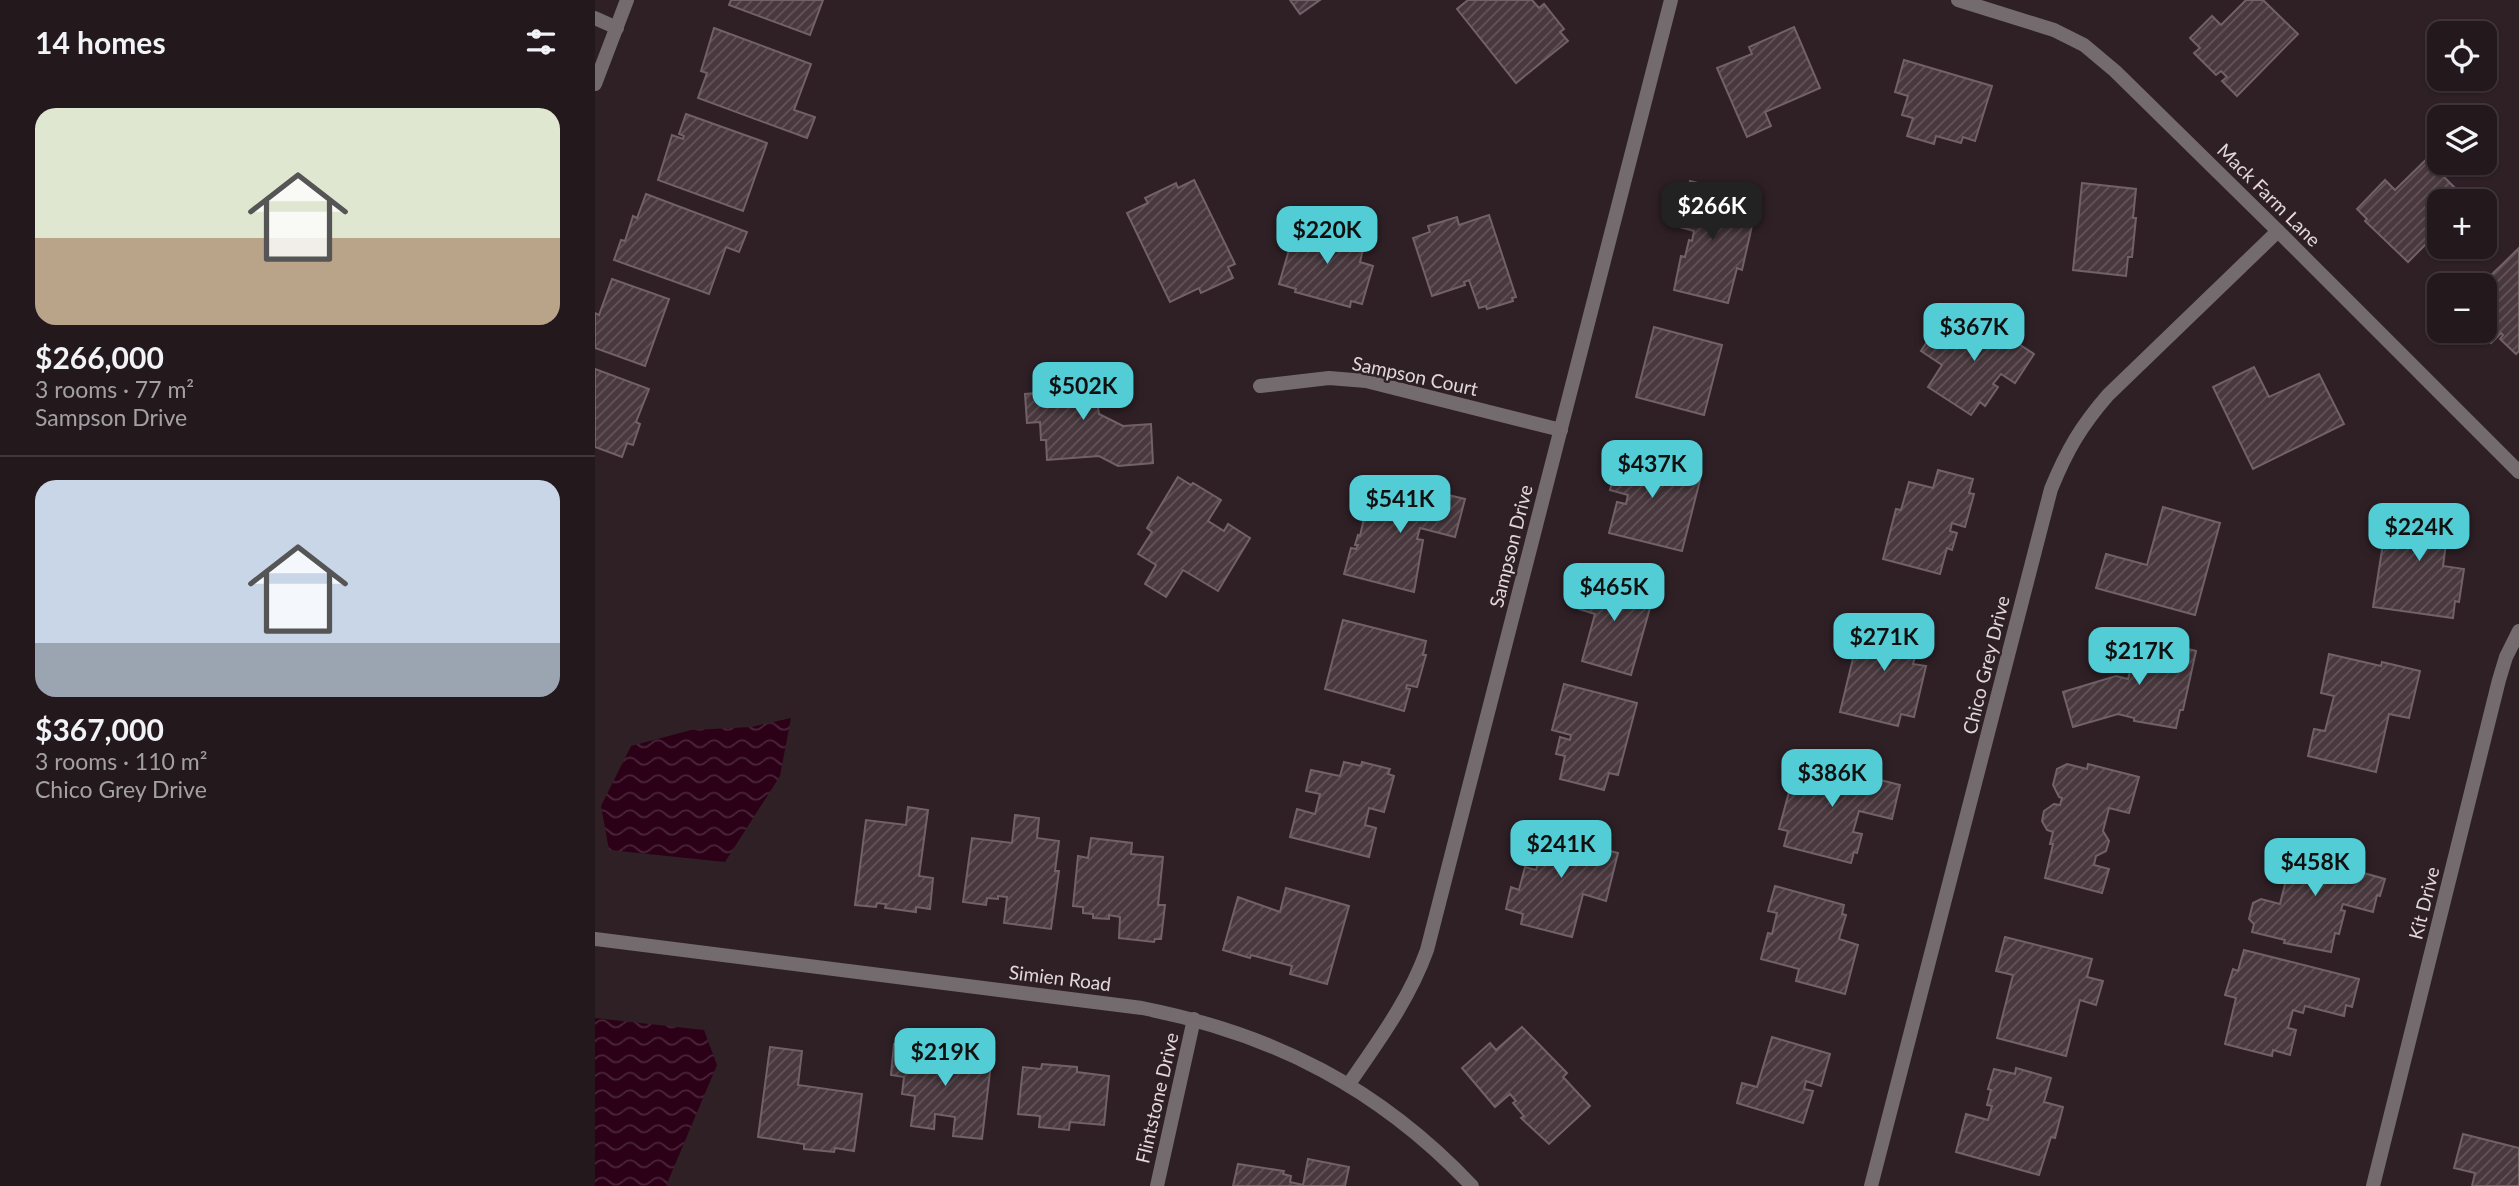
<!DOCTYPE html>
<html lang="en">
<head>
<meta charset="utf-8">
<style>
  :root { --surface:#23181c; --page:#2b2125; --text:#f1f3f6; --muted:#a3a0a3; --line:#40373b; --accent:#52ccd5 }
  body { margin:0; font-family:Lato,sans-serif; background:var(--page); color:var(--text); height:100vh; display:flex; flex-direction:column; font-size:26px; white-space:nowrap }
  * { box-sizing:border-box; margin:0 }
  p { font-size:23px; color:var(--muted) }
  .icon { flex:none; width:38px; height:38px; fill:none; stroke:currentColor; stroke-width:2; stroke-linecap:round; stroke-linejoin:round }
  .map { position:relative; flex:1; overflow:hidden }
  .details { display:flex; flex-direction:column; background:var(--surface); width:595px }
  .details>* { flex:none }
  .controls { position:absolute; left:1832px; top:21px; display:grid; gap:14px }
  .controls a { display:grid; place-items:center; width:70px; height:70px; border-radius:14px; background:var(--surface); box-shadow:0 2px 5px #0004,0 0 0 2px var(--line); font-size:35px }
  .price { position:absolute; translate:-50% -60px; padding:0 16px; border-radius:14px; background:var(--accent); color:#111; font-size:23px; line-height:46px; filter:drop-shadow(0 2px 4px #0008) }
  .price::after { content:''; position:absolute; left:50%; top:42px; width:21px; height:16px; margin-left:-10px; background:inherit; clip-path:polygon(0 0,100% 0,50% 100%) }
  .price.on { background:#222; color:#fff }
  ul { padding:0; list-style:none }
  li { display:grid; align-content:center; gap:14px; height:371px; padding:0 35px }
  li+li { border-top:2px solid var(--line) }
  li span { display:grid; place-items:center; height:217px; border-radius:21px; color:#555 }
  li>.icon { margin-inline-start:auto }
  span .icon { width:126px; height:126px; fill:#fffc; stroke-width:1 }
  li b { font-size:30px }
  h2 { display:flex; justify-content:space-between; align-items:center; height:84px; padding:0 35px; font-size:30px }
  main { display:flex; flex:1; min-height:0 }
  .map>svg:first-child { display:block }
</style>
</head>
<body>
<main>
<section class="details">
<h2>14 homes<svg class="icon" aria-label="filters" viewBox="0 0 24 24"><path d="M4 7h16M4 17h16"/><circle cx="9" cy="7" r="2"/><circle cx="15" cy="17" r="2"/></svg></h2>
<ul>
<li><span style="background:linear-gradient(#dfe7d0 60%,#b9a48a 0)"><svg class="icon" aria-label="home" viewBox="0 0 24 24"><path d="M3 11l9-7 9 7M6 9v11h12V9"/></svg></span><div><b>$266,000</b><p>3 rooms · 77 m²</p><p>Sampson Drive</p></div></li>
<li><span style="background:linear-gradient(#c9d6e8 75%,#9aa5b1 0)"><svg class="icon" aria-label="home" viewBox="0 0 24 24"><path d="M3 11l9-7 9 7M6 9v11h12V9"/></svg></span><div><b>$367,000</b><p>3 rooms · 110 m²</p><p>Chico Grey Drive</p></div></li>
</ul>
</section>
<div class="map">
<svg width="1924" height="1186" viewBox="0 0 1924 1186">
  <defs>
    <pattern id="water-waves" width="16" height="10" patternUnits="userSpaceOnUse" patternTransform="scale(1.75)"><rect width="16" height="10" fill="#2c0118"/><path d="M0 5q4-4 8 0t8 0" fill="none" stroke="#4a2539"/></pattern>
    <pattern id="building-hatch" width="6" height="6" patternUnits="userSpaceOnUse" patternTransform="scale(1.75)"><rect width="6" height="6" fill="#49393f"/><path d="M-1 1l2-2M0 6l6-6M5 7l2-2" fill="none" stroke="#63555a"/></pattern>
  </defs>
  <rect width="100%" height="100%" fill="#2f2026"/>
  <g fill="url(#water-waves)">
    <polygon points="196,718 185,776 130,862 14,850 6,806 36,746 96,730 156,727"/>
    <polygon points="0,1018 109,1030 122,1065 71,1186 0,1186"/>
  </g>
  <g fill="url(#building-hatch)" stroke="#726168" stroke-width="2">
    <polygon points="136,0 228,0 215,35 134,5"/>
    <polygon points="695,0 725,0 705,14"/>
    <polygon points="873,0 937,0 944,8 949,4 969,29 965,32 973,41 921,83 862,9"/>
    <polygon points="1651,0 1668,0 1703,34 1642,96 1627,81 1632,77 1626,71 1621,75 1599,53 1605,48 1595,38 1617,16 1626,25"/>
    <polygon points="1199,27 1225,88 1170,112 1176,126 1152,137 1122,68 1157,54 1154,47"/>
    <polygon points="119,28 216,64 199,110 220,117 212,138 103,98 112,73 106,71"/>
    <polygon points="1309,60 1397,86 1380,141 1368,137 1366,143 1341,136 1339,144 1312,136 1318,118 1307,115 1313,96 1300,92"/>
    <polygon points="91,114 172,143 148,211 63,180 77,135 88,139 89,136 84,134"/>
    <polygon points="1843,148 1844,163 1858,164 1847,175 1873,201 1844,201 1844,231 1813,262 1770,221 1772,219 1762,209 1790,180 1800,190"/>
    <polygon points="599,180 640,264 633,267 638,278 606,293 604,288 575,302 532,213 553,203 550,198 581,183 583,188"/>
    <polygon points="1095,181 1130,190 1128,200 1161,208 1147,270 1142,268 1133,303 1079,290 1086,256 1090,257 1094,240 1097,241 1099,231 1081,226 1089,194 1092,195"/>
    <polygon points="1487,183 1541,189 1538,218 1541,218 1537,257 1533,257 1531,276 1478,270"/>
    <polygon points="51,194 152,232 144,252 131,247 114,294 19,260 26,240 30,241 38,216 42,218"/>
    <polygon points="894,215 921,297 917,298 918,301 892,309 891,306 884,308 874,280 869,282 870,285 837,296 818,238 835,232 833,226 862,217 864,225"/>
    <polygon points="702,223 733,231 733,229 751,233 751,236 770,241 765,262 778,266 767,304 756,301 755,307 700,292 701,289 684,284"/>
    <polygon points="1924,248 1924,351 1921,354 1905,339 1908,335 1906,333 1896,343 1883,331 1890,331 1890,285 1886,285"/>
    <polygon points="17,279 74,299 50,366 0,348 0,313 4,315"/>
    <polygon points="1379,315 1439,354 1420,383 1406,374 1398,384 1403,387 1390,406 1385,402 1376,415 1333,387 1347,365 1326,351 1341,328 1362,341"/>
    <polygon points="1059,327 1127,345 1109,415 1041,397"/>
    <polygon points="1659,367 1674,397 1724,374 1749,424 1658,469 1618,387"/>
    <polygon points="0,369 54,389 41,422 45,424 38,445 32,443 27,457 0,447"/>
    <polygon points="494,370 494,387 500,387 504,414 528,426 556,424 558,463 523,466 504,456 452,460 451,440 446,440 445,422 432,423 430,394 442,393 440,373"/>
    <polygon points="1030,443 1066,452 1062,469 1105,480 1087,551 1014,533 1022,502 1031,504 1033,495 1015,490 1023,458 1026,459"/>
    <polygon points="1343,470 1378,479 1374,493 1379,494 1370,527 1357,523 1355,531 1362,533 1357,550 1352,548 1345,574 1288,559 1301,509 1306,510 1314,482 1338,488"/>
    <polygon points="583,477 596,485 598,483 626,500 613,521 629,531 633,524 655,538 623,591 588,570 571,597 550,584 561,565 543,554 557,532 552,528"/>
    <polygon points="812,485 870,499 860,537 825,528 822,539 828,540 819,592 749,574 756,548 761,549 763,545 760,545 763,535 765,536 771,509 769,506 771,499 775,497 776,494 807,502"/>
    <polygon points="1794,506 1869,517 1868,539 1865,539 1864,545 1851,543 1848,566 1869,569 1864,602 1860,601 1858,618 1778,607"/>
    <polygon points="1568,507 1625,523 1600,615 1501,588 1511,554 1552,565"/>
    <polygon points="995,571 1039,584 1035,595 1057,601 1036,675 987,661 1000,614 984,609"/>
    <polygon points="1268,617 1327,631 1318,664 1331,666 1319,717 1306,714 1303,726 1245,712"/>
    <polygon points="748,620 831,641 828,655 831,655 822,687 812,685 811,688 815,689 809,711 730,689"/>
    <polygon points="1539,635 1601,651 1588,710 1585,710 1581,728 1539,721 1539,718 1523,714 1478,727 1468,692 1521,676 1533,679 1536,668 1528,666 1533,644 1536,645"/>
    <polygon points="1734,654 1786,666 1787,662 1825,671 1814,718 1794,714 1781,772 1713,756 1719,729 1730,731 1739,696 1726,693"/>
    <polygon points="969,684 1042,703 1023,775 1014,773 1009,790 965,779 970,756 961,754 965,737 975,740 976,735 957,730"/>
    <polygon points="1203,759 1305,785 1297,819 1264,811 1258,832 1267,834 1262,853 1259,852 1256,863 1189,846 1193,831 1184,829"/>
    <polygon points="749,762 766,766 767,762 795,769 793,774 799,776 789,812 774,808 770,825 781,828 774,857 695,837 702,809 720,814 725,794 711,791 716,770 745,776"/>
    <polygon points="1472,764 1492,769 1493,764 1544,777 1534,813 1514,808 1508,831 1514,841 1511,851 1501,856 1499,865 1514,869 1507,893 1450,878 1458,844 1455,844 1458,832 1452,830 1447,821 1449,811 1459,804 1465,805 1467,798 1464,797 1458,785 1462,769"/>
    <polygon points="313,807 333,810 324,876 338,878 335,909 321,907 321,912 290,908 291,904 282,903 281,907 260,905 271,820 311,825"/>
    <polygon points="420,815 444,818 442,838 464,841 460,871 464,871 456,929 409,923 412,897 403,896 403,899 392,898 391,905 368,902 377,838 417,843"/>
    <polygon points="942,823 991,836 989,844 1023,853 1011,901 988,894 977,937 926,924 928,914 911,909 916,887 924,890 930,867 941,870 944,861 932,858"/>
    <polygon points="496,838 537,843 536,854 568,857 563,905 570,905 566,939 560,939 559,942 524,938 525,917 514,915 514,919 498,918 498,914 488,913 488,907 478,906 483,856 493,858"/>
    <polygon points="1702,840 1748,852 1744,866 1790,879 1785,896 1782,895 1778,912 1748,904 1746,910 1750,911 1744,934 1740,933 1736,952 1689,943 1690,940 1657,932 1659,924 1654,919 1658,903 1666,899 1685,904 1696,860 1692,855 1695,844 1700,846"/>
    <polygon points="1180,886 1249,905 1247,914 1251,915 1244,939 1263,945 1250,994 1201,981 1204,969 1166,959 1173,933 1177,934 1182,913 1173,911"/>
    <polygon points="691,888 754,906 732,984 695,974 697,966 656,955 655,958 628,950 643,897 685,912"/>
    <polygon points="1410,937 1497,959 1492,977 1508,981 1501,1005 1485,1000 1471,1056 1402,1038 1418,975 1401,971"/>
    <polygon points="1649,950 1764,979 1757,1007 1751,1005 1749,1016 1710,1006 1708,1013 1698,1010 1693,1028 1701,1030 1695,1055 1678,1050 1677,1056 1630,1044 1641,998 1630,995 1638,969 1643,971"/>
    <polygon points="927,1027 972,1073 968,1077 995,1106 954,1144 926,1118 929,1116 918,1103 921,1101 915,1094 900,1107 867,1068 895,1043 901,1050"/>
    <polygon points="1177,1037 1235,1054 1226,1086 1211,1081 1209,1089 1218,1091 1208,1123 1142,1103 1147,1083 1162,1087"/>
    <polygon points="299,1044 350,1049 348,1063 369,1066 371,1052 397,1055 387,1139 358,1136 360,1117 340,1114 339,1129 316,1126 320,1096 307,1094 309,1077 296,1075"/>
    <polygon points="175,1047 207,1051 203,1085 267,1094 259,1151 240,1148 239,1152 209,1149 209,1144 163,1137"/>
    <polygon points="447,1064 482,1067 482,1072 514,1076 509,1125 475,1122 474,1130 444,1127 445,1116 423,1114 428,1067 446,1069"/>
    <polygon points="1421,1068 1456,1078 1449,1102 1468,1107 1460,1138 1456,1137 1444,1175 1361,1152 1371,1114 1393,1120 1397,1106 1392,1105 1396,1090 1393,1089 1399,1069 1420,1074"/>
    <polygon points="1868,1134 1924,1148 1924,1186 1877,1186 1880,1173 1859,1168"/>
    <polygon points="713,1159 754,1167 750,1186 638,1186 643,1164 689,1171 688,1174 696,1176 695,1182 708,1185"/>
  </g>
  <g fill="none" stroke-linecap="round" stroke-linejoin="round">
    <g stroke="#736b6e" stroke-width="14">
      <polyline points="1363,0 1459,30 1489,45 1520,71 1683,231 1924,472"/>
      <polyline points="0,18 22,28"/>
      <polyline points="0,84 32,0"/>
      <polyline points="665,386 734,378 771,381 966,430"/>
      <path d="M0,939L547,1008C679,1034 784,1088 877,1186"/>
      <path d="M754,1084C784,1040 814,1000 832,950L1076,0"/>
      <polyline points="562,1186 599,1019"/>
      <path d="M1276,1186L1456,489C1472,450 1486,426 1513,395L1683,231"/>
      <polyline points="1778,1186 1904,680 1911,657 1924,631"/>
    </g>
  </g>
  <g text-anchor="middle" stroke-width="5" stroke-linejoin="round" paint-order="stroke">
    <g font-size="19" fill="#e2d8dc" stroke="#2f2026">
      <text transform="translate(1674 195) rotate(45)" y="7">Mack Farm Lane</text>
      <text transform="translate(820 376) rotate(12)" y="7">Sampson Court</text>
      <text transform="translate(916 546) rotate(-76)" y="7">Sampson Drive</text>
      <text transform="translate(1391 665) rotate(-76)" y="7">Chico Grey Drive</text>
      <text transform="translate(1829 903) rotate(-76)" y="7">Kit Drive</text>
      <text transform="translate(465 978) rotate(7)" y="7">Simien Road</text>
      <text transform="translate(562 1098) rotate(-77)" y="7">Flintstone Drive</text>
    </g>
  </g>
</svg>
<div class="controls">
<a><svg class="icon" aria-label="locate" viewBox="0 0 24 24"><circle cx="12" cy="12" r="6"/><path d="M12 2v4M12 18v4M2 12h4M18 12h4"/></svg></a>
<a><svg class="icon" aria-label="layers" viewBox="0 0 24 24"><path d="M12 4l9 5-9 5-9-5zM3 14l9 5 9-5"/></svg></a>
<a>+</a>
<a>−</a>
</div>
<b class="price on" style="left:1117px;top:242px">$266K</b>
<b class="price" style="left:732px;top:266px">$220K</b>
<b class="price" style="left:1379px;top:363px">$367K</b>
<b class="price" style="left:488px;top:422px">$502K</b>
<b class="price" style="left:1057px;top:500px">$437K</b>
<b class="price" style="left:805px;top:535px">$541K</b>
<b class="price" style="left:1824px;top:563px">$224K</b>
<b class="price" style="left:1019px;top:623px">$465K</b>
<b class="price" style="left:1289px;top:673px">$271K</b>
<b class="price" style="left:1544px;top:687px">$217K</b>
<b class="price" style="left:1237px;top:809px">$386K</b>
<b class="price" style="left:966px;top:880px">$241K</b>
<b class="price" style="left:1720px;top:898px">$458K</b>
<b class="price" style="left:350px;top:1088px">$219K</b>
</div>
</main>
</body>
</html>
